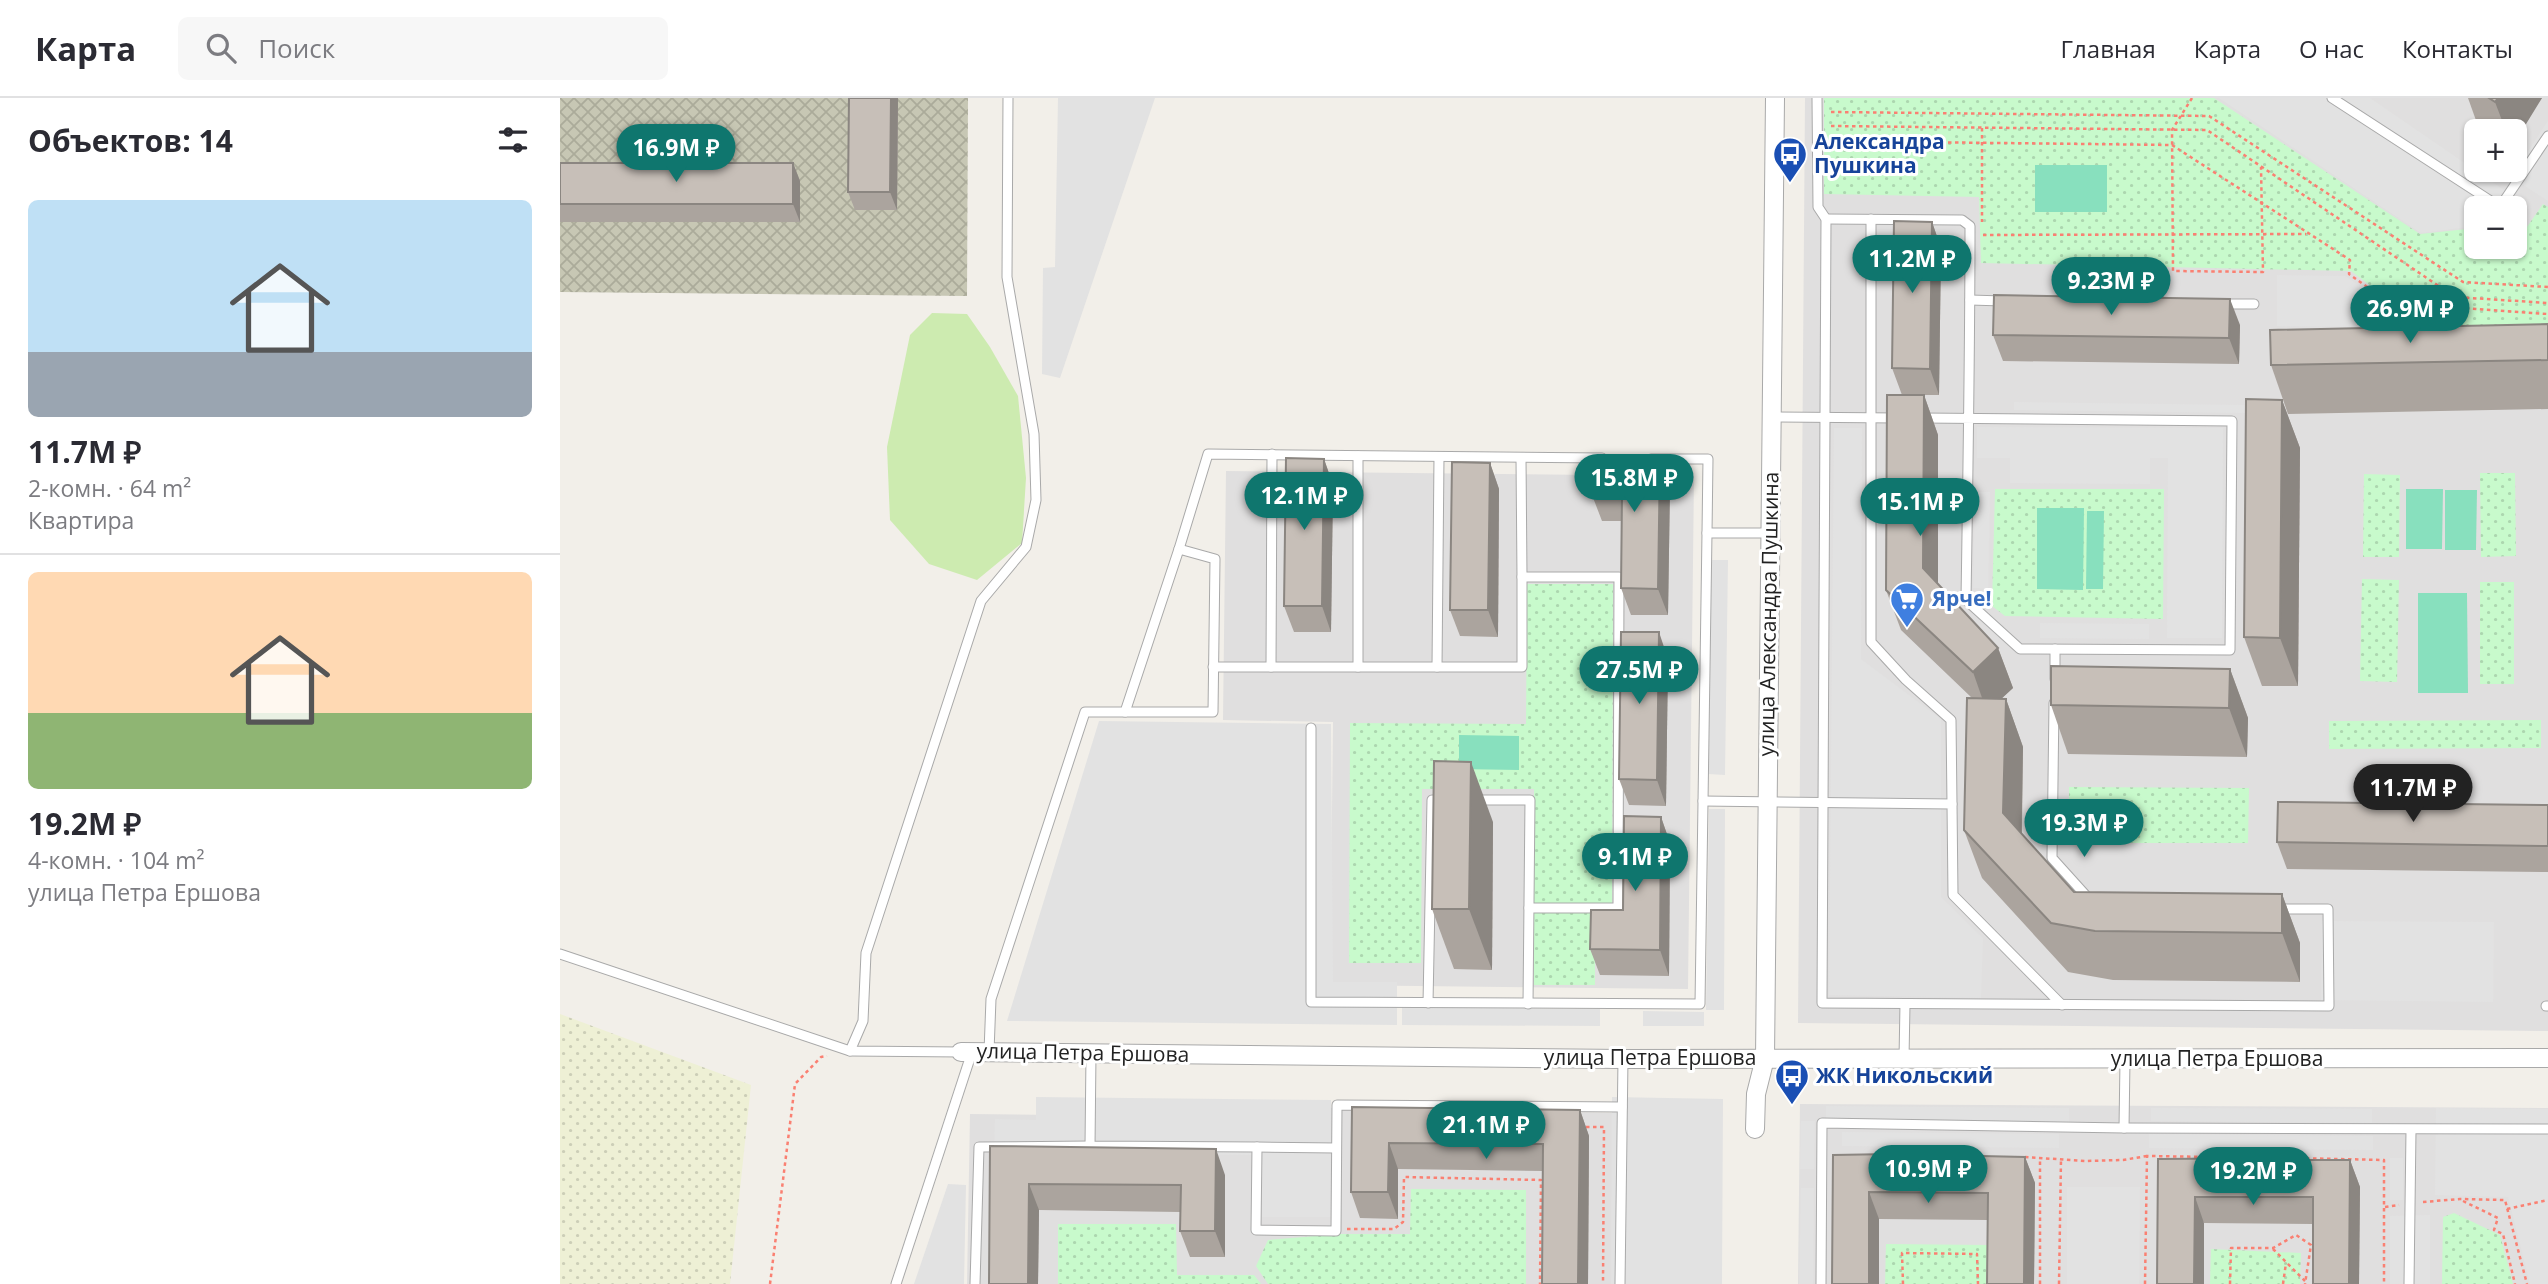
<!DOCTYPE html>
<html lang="ru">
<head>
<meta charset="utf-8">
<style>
  :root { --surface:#fff; --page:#f7f7f7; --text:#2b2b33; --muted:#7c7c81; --line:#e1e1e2; --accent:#0f766e }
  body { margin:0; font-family:"Open Sans",sans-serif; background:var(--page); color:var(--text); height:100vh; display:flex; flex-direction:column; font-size:26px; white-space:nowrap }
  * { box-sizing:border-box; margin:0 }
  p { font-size:23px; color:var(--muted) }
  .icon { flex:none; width:38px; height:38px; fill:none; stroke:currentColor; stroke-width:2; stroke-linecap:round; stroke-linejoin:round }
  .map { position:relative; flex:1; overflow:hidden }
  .drawer { display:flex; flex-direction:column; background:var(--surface); width:560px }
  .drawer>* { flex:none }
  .tools { position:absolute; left:1904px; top:21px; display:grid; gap:14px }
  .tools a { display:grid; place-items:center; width:63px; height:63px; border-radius:10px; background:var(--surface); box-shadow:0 2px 5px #0004; font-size:35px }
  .price { position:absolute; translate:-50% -60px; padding:0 16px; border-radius:24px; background:var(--accent); color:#fff; font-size:23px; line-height:46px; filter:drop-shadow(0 2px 4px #0008) }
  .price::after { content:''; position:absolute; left:50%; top:42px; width:21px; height:16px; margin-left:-10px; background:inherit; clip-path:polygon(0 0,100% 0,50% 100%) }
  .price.selected { background:#222; color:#fff }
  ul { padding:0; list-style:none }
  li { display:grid; align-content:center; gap:14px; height:371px; padding:0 28px }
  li+li { border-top:2px solid var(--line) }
  li span { display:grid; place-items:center; height:217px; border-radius:10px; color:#555 }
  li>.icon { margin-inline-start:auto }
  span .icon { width:126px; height:126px; fill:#fffc; stroke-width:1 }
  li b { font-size:30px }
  h2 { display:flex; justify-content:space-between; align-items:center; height:84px; padding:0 28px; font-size:30px }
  header { display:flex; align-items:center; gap:42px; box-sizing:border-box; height:98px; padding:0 35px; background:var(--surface); border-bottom:2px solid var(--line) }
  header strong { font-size:33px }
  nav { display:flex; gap:38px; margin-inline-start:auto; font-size:24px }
  .search { width:490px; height:63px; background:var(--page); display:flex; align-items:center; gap:18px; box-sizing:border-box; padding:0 24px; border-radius:10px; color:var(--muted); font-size:26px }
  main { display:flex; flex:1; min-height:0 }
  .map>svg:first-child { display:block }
</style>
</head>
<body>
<header>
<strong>Карта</strong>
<div class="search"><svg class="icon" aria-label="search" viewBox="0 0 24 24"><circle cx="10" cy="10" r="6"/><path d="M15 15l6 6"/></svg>Поиск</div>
<nav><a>Главная</a><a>Карта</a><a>О нас</a><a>Контакты</a></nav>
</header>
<main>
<section class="drawer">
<h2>Объектов: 14<svg class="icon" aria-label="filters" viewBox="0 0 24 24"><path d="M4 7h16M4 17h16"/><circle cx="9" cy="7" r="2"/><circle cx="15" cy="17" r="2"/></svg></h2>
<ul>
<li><span style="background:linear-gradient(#bfe0f5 70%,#9aa5b1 0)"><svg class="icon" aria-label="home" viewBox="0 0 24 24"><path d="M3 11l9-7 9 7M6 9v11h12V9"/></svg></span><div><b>11.7M ₽</b><p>2-комн. · 64 m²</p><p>Квартира</p></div></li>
<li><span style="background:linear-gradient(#ffd9b3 65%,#8fb573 0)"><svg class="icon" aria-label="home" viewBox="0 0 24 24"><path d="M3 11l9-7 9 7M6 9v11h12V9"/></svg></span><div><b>19.2M ₽</b><p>4-комн. · 104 m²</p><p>улица Петра Ершова</p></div></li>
</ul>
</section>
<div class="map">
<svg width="1988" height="1186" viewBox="0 0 1988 1186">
  <defs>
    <pattern id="construction-cross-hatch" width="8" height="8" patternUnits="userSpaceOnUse" patternTransform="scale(1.75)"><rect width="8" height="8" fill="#c7c7b4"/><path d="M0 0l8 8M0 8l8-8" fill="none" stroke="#abab9a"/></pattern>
    <pattern id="farmland-dots" width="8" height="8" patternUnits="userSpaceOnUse" patternTransform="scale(1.75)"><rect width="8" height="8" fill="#eef0d5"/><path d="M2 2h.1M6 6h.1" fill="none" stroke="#ccceb7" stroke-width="1.8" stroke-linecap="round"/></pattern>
    <pattern id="park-dots" width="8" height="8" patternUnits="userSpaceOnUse" patternTransform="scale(1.75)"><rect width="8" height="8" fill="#c8facc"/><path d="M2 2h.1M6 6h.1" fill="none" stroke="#acd6af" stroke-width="1.8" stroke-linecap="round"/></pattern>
  </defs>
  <rect width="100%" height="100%" fill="#f2efe9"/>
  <g fill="#e0dfdf" fill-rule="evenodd">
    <path d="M1245,0H1988V933L1238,925ZM1916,33H1955V72H1916ZM1916,110H1955V149H1916Z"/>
    <polygon points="666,373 1134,378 1128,891 770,887 773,624 663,622"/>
    <polygon points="494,1005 1056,1015 1053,1186 407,1186 410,1016 494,1017"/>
    <polygon points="1240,1006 1988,1010 1988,1186 1238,1186"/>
  </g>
  <polygon fill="url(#construction-cross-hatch)" points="0,0 408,0 407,198 0,194"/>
  <polygon fill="url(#farmland-dots)" points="0,916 191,987 170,1186 0,1186"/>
  <polygon fill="#cdebb0" points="372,215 407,216 430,249 458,298 466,380 462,445 417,482 369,466 330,422 327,349 350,237"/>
  <g fill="url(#park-dots)">
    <polygon points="1264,0 1654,0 1860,136 1916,130 1916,149 1955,149 1955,136 1960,139 1983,106 1988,109 1988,234 1865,229 1791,173 1421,165 1419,99 1264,96"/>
    <polygon points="1920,375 1955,375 1956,458 1921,459"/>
    <polygon points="1804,376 1840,377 1839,459 1803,459"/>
    <polygon points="1435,391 1604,391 1603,521 1445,518 1432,508"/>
    <polygon points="1802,481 1839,482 1837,584 1800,583"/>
    <rect x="1920" y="484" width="34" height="102"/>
    <polygon points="967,486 1053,486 1052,832 1035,833 1035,887 974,887 974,691 862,691 861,865 789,865 790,625 966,626"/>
    <polygon points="1981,622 1981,650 1769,651 1769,623"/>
    <polygon points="1509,689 1689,690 1688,745 1509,745"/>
    <polygon points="851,1091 966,1092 966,1186 708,1186 696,1168 708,1142 780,1136 850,1136"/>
    <polygon points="1894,1115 1940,1137 1953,1186 1882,1186 1883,1119"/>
    <polygon points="498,1126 616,1126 617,1177 694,1177 701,1186 498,1186"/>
    <polygon points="1326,1146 1428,1147 1428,1186 1325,1186"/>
    <polygon points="1651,1151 1741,1155 1740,1186 1650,1186"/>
  </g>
  <g fill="#88e0be">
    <rect x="1475" y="67" width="72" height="47"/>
    <polygon points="1846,391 1883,391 1882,451 1846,451"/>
    <polygon points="1885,392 1917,392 1916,452 1885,452"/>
    <polygon points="1477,410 1524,410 1523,492 1477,491"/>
    <polygon points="1527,413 1544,413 1543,491 1526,491"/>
    <polygon points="1858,495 1907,495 1908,595 1858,595"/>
    <polygon points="899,637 959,638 959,672 899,671"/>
  </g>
  <g fill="#e2e2e2">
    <polygon points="498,0 595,0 500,280 482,276 483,170 495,169"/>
    <polygon points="1659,0 1810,0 1957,101 1951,110 1916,110 1916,128 1861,135"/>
    <polygon points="1988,23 1988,103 1951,79"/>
    <polygon points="1717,177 1785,178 1863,230 1717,228"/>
    <polygon points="1454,304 1685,307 1685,315 1454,312"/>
    <polygon points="1417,329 1663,330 1662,540 1607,540 1608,360 1590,360 1590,386 1450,385 1450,360 1417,360"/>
    <polygon points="1274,330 1302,330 1301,561 1381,621 1381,799 1423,840 1421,900 1269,897"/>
    <polygon points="1415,394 1430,394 1428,491 1413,490"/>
    <polygon points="1150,462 1168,462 1165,677 1148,676"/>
    <polygon points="1480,525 1589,526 1589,541 1480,540"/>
    <polygon points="539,623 771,626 773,884 837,884 837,927 447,923"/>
    <polygon points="1149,711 1165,711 1164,912 1146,912"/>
    <polygon points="1762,823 1934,824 1933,904 1761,902"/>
    <polygon points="842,909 1040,911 1040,928 842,927"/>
    <polygon points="1083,913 1144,914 1144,928 1083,928"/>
    <polygon points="476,999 771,1002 770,1119 702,1119 702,1057 434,1055 435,1021 476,1022"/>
    <polygon points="1052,999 1163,1001 1162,1186 1051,1186"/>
    <polygon points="1266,1008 1509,1010 1509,1024 1266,1021"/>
    <polygon points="1591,1010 1812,1011 1812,1025 1591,1023"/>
    <polygon points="1876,1010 1988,1011 1988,1186 1970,1186 1948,1099 1875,1097"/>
    <polygon points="1241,1023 1255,1023 1254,1071 1240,1071"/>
    <polygon points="1282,1034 1499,1036 1499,1050 1282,1048"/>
    <polygon points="1589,1036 1813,1038 1813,1052 1589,1050"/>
    <rect x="1830" y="1060" width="13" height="42"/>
    <polygon points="388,1086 406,1087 404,1186 354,1186"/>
    <polygon points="1507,1089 1580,1089 1579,1186 1507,1186"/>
    <polygon points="1241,1090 1254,1090 1253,1186 1239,1186"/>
    <polygon points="1870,1117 1870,1186 1830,1186 1830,1118"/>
  </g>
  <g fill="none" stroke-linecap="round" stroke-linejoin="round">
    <g stroke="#a9a9a9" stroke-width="11">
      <g id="lane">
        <polyline points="1257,0 1258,109 1266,121 1262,905 1769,908 1768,811 1718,811"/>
        <polyline points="1772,0 1940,109 1988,38"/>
        <path d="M1266,121L1402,122L1410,128C1410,252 1408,377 1406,502L1460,551L1670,552L1672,323L1362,320"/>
        <polyline points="1311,121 1311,544 1346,582 1391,622 1392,706"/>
        <polyline points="1410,202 1443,203"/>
        <polyline points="1660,206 1694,206"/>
        <polyline points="1211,319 1338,320"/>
        <polyline points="961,360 962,479"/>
        <polyline points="1091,361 1148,361 1147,435"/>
        <polyline points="653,569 962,569 962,479 1059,479 1058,810 969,810"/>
        <polyline points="711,569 712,356"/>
        <polyline points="798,569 798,358"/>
        <polyline points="877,569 879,359"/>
        <polyline points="1495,581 1495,551"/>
        <polyline points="1494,605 1492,760 1529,801"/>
        <polyline points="565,614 653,614 655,461 619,451"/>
        <polyline points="751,630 751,904 1140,906 1147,435 1209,435"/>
        <polyline points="916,702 970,702 968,906"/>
        <polyline points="1143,703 1392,706 1393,797 1502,907"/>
        <polyline points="0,856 290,953 401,954"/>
        <polyline points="868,905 872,702 884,702"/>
        <polyline points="1986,908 1988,908"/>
        <polyline points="290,953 303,923 306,855 421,503 466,449 476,402 474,336 447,179 448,0"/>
        <polyline points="429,954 431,901 525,614 565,614 619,451 648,356 1042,360"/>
        <polyline points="531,956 530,1048 697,1049 696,1132 776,1133 777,1007 1062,1009"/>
        <polyline points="1344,961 1345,906"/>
        <polyline points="1564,1030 1565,962"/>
        <polyline points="697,1049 776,1050"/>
        <polyline points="336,1186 412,954"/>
        <polyline points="415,1186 419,1049 530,1048"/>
        <polyline points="1060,1186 1063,961"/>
        <polyline points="1261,1186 1262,1025 1564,1030 1988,1031"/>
        <polyline points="1849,1186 1851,1032"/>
      </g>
    </g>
    <g stroke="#a9a9a9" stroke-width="20">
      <g id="street">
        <polyline points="401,954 1063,961 1988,960"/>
        <polyline points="1195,1031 1196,996 1205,960 1215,0"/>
      </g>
    </g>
    <g stroke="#fa8072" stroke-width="2.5" stroke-dasharray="3.5 3.5" stroke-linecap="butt">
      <polyline points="1632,0 1612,32 1613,173 1703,174 1701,69"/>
      <polyline points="1271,14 1649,18 1903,184 1988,189"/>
      <polyline points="1271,28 1647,32 1895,199 1988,205"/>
      <polyline points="1422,30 1422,124"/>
      <polyline points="1269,43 1612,47 1790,162 1789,176 1865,230"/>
      <polyline points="1423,137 1746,136"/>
      <polyline points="1873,231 1873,208 1988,216"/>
      <polyline points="1026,1029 1044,1029 1043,1186"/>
      <polyline points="1465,1059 1525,1063 1563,1062 1587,1058"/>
      <polyline points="1732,1060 1824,1062 1824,1186"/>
      <polyline points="1903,1103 1938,1120 1934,1132 1943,1136 1955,1186"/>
      <polyline points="1863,1104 1900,1101 1945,1102 1967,1186"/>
      <polyline points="1825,1109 1839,1107"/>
      <polyline points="1947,1111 1988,1102"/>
      <polyline points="787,1131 834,1131 843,1124 844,1079 981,1082 980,1186"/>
      <polyline points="1713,1151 1745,1183"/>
      <polyline points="210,1186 235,986 261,959 267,958"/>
      <polyline points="1343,1186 1342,1155 1417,1156 1418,1186"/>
      <polyline points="1480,1186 1480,1060"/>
      <polyline points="1499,1186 1501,1061"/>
      <polyline points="1585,1186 1587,1058 1725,1060"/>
      <polyline points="1670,1186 1671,1150 1713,1150 1736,1137 1751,1147 1745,1186"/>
      <polyline points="1723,1186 1726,1165"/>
    </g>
    <use href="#lane" stroke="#fff" stroke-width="9"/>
    <use href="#street" stroke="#fff" stroke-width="18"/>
  </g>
  <g fill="#aba49e">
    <polygon points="338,0 337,112 295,112 288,94"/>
    <polygon points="1908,0 1982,0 1955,33 1927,33 1918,28"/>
    <polygon points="0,65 233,65 240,83 240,124 0,124"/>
    <polygon points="1372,124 1381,150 1379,297 1364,297 1378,337 1378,486 1438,550 1453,590 1442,600 1446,601 1463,649 1462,736 1514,794 1722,796 1740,845 1740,884 1553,882 1508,874 1422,780 1404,732 1412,600 1341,532 1326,492 1342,297 1332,270"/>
    <polygon points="1988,226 1988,311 1728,316 1711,267"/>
    <polygon points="1680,227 1679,266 1443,263 1433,237"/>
    <polygon points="1722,302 1740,350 1738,588 1702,588 1684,539"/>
    <polygon points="764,361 773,387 771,534 734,534 724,508"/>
    <polygon points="930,365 939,391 938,539 900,538 890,512"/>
    <polygon points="1110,386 1108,517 1071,517 1061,490 1062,423 1042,423 1032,397"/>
    <polygon points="1108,561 1106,708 1069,707 1059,681"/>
    <polygon points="1670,571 1688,620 1687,659 1508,656 1491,607"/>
    <polygon points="1988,707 1988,774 1727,771 1717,744"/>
    <polygon points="1101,719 1110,745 1109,878 1040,877 1030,851 1063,812"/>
    <polygon points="933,724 932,872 894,871 872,811"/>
    <polygon points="792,1009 1020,1012 1029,1038 1028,1186 982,1186 983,1073 838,1071 838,1121 800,1120 791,1094"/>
    <polygon points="430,1048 665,1077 665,1159 630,1159 620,1133 620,1114 479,1112 478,1186 429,1186"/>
    <polygon points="1273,1057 1465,1059 1475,1085 1474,1186 1427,1186 1428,1122 1319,1121 1319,1186 1272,1186"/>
    <polygon points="1598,1061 1790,1062 1800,1089 1799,1186 1753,1186 1753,1126 1644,1125"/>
  </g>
  <g fill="#8b8681">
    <polygon points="331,0 338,0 337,112 330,94"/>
    <polygon points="1938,0 1982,0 1955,44 1955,33 1946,33 1935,4"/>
    <polygon points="233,65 240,83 240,124 233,106"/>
    <polygon points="1372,124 1381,150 1379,297 1370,271"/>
    <polygon points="1670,201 1680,227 1679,266 1669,240"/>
    <polygon points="1364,297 1378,337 1378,510 1363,470"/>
    <polygon points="1722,302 1740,350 1738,588 1720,540"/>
    <polygon points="1100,360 1110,386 1108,517 1098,491"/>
    <polygon points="764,361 773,387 771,534 762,508"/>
    <polygon points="930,365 939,391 938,539 928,512"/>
    <polygon points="1099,534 1108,561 1106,708 1097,682"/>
    <polygon points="1438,550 1453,590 1427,614 1413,574"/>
    <polygon points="1670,571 1688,620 1687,659 1669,610"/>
    <polygon points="1446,601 1463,649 1461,764 1443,715"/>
    <polygon points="911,664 933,724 932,872 909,811"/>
    <polygon points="1101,719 1110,745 1109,878 1100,852"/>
    <polygon points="1722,796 1740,845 1740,884 1722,835"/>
    <polygon points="1020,1012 1029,1038 1028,1186 1018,1186"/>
    <polygon points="829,1045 838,1071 838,1121 828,1094"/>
    <polygon points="656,1051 665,1077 665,1159 655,1133"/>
    <polygon points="1465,1059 1475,1085 1474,1186 1464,1186"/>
    <polygon points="1790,1062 1800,1089 1799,1186 1789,1186"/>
    <polygon points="469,1086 479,1112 478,1186 468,1186"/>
    <polygon points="1309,1094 1319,1121 1319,1186 1309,1186"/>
    <polygon points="1635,1099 1644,1125 1644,1186 1634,1186"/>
  </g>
  <g fill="#c7bfb8" stroke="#8b8681" stroke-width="2">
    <polygon points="289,0 331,0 330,94 288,94"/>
    <polygon points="1929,0 1938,0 1935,4"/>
    <rect x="0" y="65" width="233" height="41"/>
    <polygon points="1334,123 1372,124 1370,271 1332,270"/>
    <polygon points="1434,197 1670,201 1669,240 1433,237"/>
    <polygon points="1988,226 1988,262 1711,267 1710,232"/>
    <polygon points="1327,297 1364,297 1363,470 1438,550 1413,574 1326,492"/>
    <polygon points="1686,301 1722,302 1720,540 1684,539"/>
    <polygon points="1032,359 1100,360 1098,491 1061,490 1062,397 1032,397"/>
    <polygon points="726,360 764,361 762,508 724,508"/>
    <polygon points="892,364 930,365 928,512 890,512"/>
    <polygon points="1061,534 1099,534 1097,682 1059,681"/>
    <polygon points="1491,568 1670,571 1669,610 1491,607"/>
    <polygon points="1407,600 1446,601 1443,715 1514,794 1722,796 1722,835 1535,833 1491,825 1404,732"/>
    <polygon points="874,663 911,664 909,811 872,811"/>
    <polygon points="1718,704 1988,707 1988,748 1717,744"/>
    <polygon points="1064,718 1101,719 1100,852 1030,851 1031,812 1063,812"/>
    <polygon points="792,1009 1020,1012 1018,1186 982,1186 983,1046 829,1045 828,1094 791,1094"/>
    <polygon points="430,1048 656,1051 655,1133 620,1133 621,1087 469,1086 468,1186 429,1186"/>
    <polygon points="1332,1056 1465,1059 1464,1186 1427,1186 1428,1095 1309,1094 1309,1186 1272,1186 1273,1057"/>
    <polygon points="1735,1060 1735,1062 1790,1062 1789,1186 1753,1186 1753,1099 1635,1099 1634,1186 1597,1186 1598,1061"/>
  </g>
  <defs>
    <g id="bus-pin" transform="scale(1.75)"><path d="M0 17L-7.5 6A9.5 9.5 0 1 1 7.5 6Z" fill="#1a4fb4" stroke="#fff"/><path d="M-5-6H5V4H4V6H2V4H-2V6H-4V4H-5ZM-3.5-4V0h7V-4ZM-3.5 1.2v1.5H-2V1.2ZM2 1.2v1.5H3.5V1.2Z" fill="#fff"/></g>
    <g id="supermarket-pin" transform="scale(1.75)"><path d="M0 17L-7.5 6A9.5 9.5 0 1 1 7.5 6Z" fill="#3f7fe0" stroke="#fff"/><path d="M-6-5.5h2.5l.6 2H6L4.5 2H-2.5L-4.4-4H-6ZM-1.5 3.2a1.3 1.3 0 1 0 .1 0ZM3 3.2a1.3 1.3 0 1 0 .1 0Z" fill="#fff"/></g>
  </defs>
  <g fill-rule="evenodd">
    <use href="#bus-pin" x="1230" y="56"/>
    <use href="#supermarket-pin" x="1347" y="501"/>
    <use href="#bus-pin" x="1232" y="978"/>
  </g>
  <g text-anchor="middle" stroke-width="6" stroke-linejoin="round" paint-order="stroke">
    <g font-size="21" font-weight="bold" fill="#164399" stroke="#fff" text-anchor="start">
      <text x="1254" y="51">Александра<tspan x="1254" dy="24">Пушкина</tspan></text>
      <text x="1256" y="985">ЖК Никольский</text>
    </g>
    <g font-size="21" font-weight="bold" fill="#366cbe" stroke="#fff" text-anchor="start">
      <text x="1372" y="508">Ярче!</text>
    </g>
    <g font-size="21" fill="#222" stroke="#fff">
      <text transform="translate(1209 516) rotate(-89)" y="7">улица Александра Пушкина</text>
      <text transform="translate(523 955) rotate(1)" y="7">улица Петра Ершова</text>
      <text x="1090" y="967">улица Петра Ершова</text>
      <text x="1657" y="968">улица Петра Ершова</text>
    </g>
  </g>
</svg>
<div class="tools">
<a>+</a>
<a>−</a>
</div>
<b class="price" style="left:116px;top:86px">16.9M ₽</b>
<b class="price" style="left:1352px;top:197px">11.2M ₽</b>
<b class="price" style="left:1551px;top:219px">9.23M ₽</b>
<b class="price" style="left:1850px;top:247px">26.9M ₽</b>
<b class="price" style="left:1074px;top:416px">15.8M ₽</b>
<b class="price" style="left:744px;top:434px">12.1M ₽</b>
<b class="price" style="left:1360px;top:440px">15.1M ₽</b>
<b class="price" style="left:1079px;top:608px">27.5M ₽</b>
<b class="price selected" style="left:1853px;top:726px">11.7M ₽</b>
<b class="price" style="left:1524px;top:761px">19.3M ₽</b>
<b class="price" style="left:1075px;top:795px">9.1M ₽</b>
<b class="price" style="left:926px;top:1063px">21.1M ₽</b>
<b class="price" style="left:1368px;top:1107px">10.9M ₽</b>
<b class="price" style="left:1693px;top:1109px">19.2M ₽</b>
</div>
</main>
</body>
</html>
